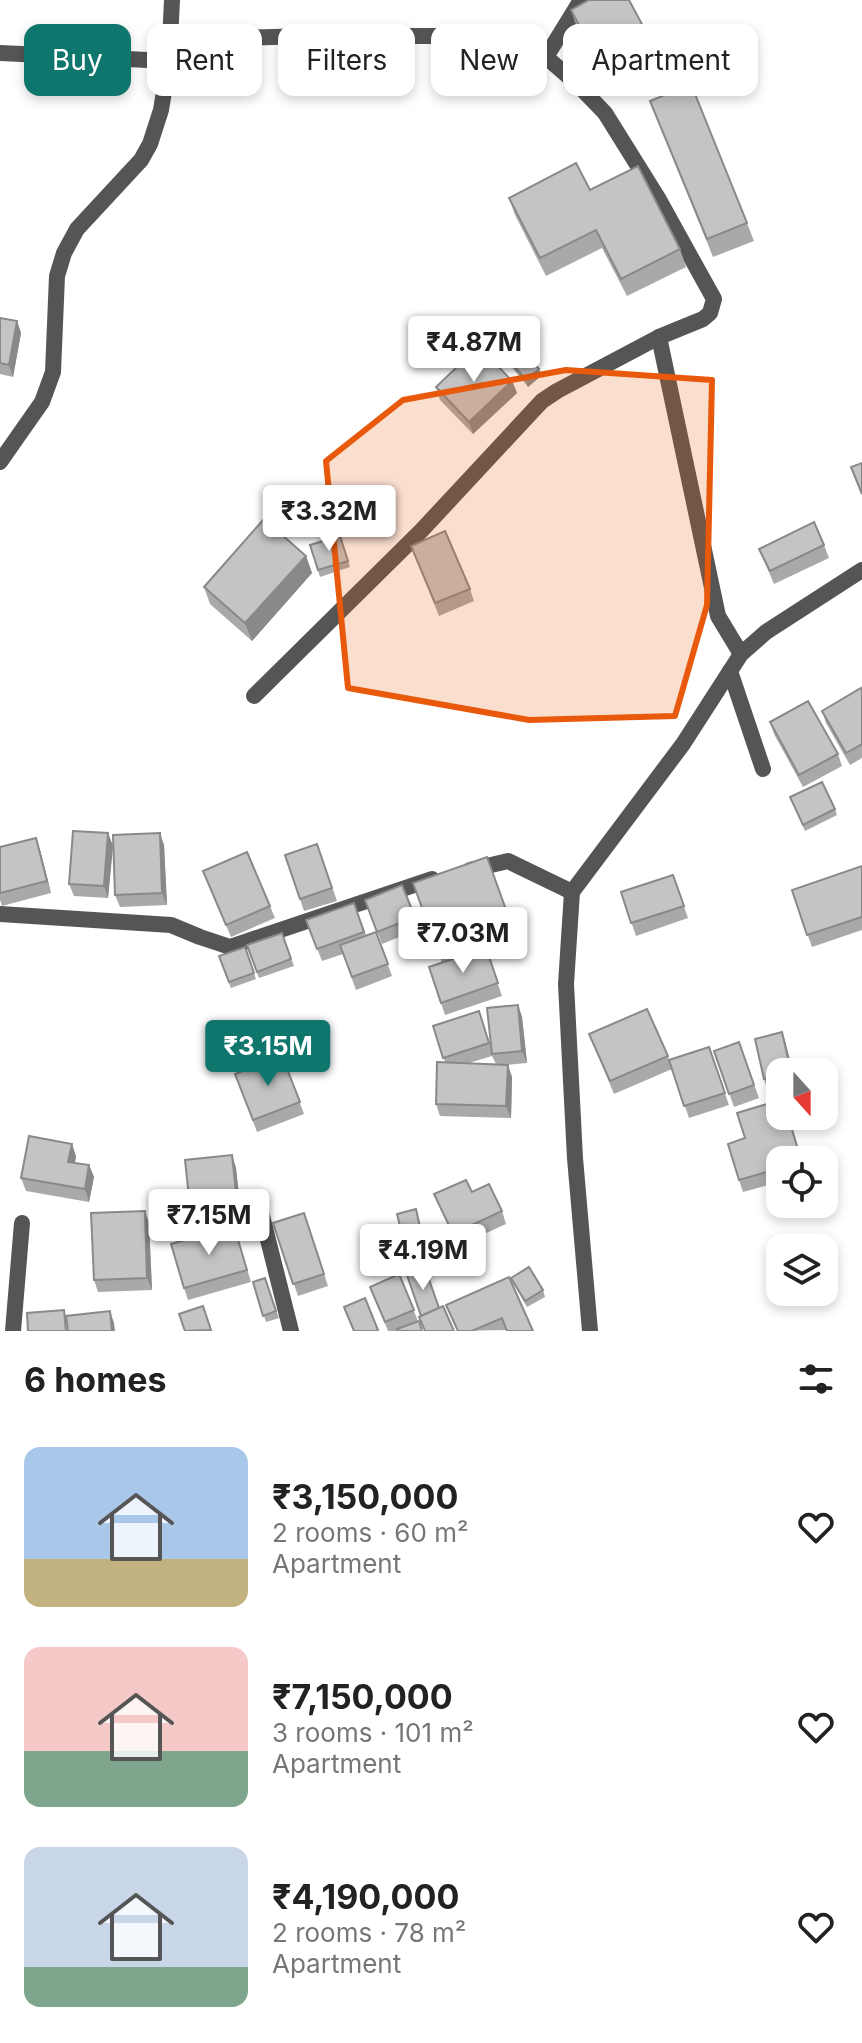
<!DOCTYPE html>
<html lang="en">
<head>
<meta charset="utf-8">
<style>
  :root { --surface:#fff; --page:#f6f6f6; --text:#222; --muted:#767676; --accent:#0f766e }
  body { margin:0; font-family:Inter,sans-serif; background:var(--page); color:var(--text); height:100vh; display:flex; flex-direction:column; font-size:30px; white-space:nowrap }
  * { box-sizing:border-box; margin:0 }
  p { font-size:26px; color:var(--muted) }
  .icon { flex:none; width:44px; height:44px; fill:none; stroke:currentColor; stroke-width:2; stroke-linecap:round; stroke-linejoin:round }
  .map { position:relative; height:1331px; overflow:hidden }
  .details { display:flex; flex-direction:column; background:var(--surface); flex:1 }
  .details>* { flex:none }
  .hud { position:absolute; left:24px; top:24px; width:814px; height:72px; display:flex; gap:16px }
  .needle { width:52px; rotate:159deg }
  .buttons { position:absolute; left:766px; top:1058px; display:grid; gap:16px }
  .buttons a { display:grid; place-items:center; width:72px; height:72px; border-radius:16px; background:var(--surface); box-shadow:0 4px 12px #0003; font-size:40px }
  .price { position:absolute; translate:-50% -68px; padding:0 18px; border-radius:8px; background:#fff; color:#222; font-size:26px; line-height:52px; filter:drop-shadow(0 2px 4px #0008) }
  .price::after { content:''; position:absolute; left:50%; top:48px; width:24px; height:18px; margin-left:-12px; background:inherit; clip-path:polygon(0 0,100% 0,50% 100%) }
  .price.active { background:var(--accent); color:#fff }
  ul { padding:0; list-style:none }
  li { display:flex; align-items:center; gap:24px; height:200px; padding:0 24px }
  li span { display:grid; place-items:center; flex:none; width:224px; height:160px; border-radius:16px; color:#555 }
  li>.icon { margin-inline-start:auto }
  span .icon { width:96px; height:96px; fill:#fffc; stroke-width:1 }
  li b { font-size:34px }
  h2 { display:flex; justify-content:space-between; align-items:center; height:96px; padding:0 24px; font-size:34px }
  .pill { padding:0 28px; border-radius:16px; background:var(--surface); box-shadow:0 4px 12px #0003; font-size:28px; line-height:72px }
  .pill.active { background:var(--accent); color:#fff }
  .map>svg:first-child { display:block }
</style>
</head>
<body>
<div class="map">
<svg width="862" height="1331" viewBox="0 0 862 1331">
  <rect width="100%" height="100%" fill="#fff"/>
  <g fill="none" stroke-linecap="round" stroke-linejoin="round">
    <g stroke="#555" stroke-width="16">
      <polyline points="0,53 169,61 172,0"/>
      <polyline points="546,57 581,0"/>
      <polyline points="0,462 42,402 53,372 57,276 64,253 77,229 141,160 150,144 161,110 169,61 182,43 201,39 311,36 462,36 505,42 546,57 577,84 605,113 658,198 714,299 710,313 703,319 659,337 718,616 741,654"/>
      <polyline points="730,671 763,769"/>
      <polyline points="254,696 421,531 542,401 557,391 659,337"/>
      <polyline points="470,870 508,861 572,892"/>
      <polyline points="0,914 171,925 200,937 230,947 432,879"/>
      <polyline points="261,1212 291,1331"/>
      <polyline points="13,1331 22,1223"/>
    </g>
    <polyline stroke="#555" stroke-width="16" points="590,1331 575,1158 566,984 572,892 683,744 741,654 766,632 862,570"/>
  </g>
  <g fill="#a9a9a9" fill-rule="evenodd">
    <polygon points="571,10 643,26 647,38 598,65 575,22"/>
    <polygon points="650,101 747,223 754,241 713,257"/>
    <polygon points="590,190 680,249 686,267 627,296 602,248 546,276 515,215 509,198"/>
    <polygon points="0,318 17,321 21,333 13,377 0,374"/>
    <polygon points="508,359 542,375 528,387 510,365"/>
    <polygon points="512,381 517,393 473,434 440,400 436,387"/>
    <polygon points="340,536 350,567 320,577 310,545"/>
    <polygon points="824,545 829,558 774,584 759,549"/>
    <polygon points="411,546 470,589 474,601 439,616"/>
    <polygon points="306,556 312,573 252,641 210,604 204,587"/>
    <polygon points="862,690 862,758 850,765 826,723 822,711"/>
    <polygon points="770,722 838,754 842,766 803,787 774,734"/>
    <polygon points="790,797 835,809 837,815 805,831"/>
    <polygon points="108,833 113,846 108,898 74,896 69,884"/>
    <polygon points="36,838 40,850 51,893 2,906 0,900 0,847"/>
    <polygon points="317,844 337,901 304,911 285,855"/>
    <polygon points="164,845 167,905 120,907 115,895"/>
    <polygon points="487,857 516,936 442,963 486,948 502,996 445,1015 429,967 442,963 413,883"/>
    <polygon points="862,866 862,930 812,947 792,890"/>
    <polygon points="203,871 270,906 275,918 231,937"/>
    <polygon points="673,875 688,918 636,936 621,892"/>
    <polygon points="402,885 419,929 382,944 365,900"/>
    <polygon points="354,903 366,935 376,932 392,976 356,990 343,954 322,961 306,920"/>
    <polygon points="282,933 294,966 259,978 247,945"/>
    <polygon points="245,947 256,979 231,988 219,956"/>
    <path d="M518,1005L522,1017L527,1063L506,1065L512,1077L511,1118L440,1116L436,1104L445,1062L433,1026L479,1011L491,1047ZM492,1056L496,1064L469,1063Z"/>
    <polygon points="782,1032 786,1044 780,1072 780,1089 768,1092 764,1079"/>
    <polygon points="589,1034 668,1056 672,1069 614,1094"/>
    <polygon points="739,1042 759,1098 734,1107 714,1051"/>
    <polygon points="709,1047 729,1105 689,1118 669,1060"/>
    <polygon points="282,1056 304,1114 257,1132 235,1074"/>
    <polygon points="789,1116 802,1160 780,1160 780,1182 743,1192 739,1180"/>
    <polygon points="232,1155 236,1168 241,1215 194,1220 190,1207"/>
    <polygon points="76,1156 75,1163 89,1165 94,1177 89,1202 26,1191 21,1178"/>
    <polygon points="434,1194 502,1211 506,1224 458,1246"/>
    <polygon points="416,1209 428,1260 410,1264 408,1258"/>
    <polygon points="304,1213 328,1286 298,1296 273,1223"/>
    <polygon points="149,1223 152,1290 98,1292 94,1280"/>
    <polygon points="234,1226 251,1282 188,1300 184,1288"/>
    <polygon points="399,1274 422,1331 388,1331 375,1299"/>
    <polygon points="509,1277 533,1331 506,1331 506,1330 457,1331 446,1305"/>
    <polygon points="265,1278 279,1318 266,1322 253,1282"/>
    <polygon points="511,1278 543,1290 545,1297 527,1307 514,1284"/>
  </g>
  <g fill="#898989">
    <polygon points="17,321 21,333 13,377 9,365"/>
    <polygon points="539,369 542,375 528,387 526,380"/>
    <polygon points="512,381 517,393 473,434 469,422"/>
    <polygon points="306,556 312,573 252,641 245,623"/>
    <polygon points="108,833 113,846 108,898 104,886"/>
    <polygon points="160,833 164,845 167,905 162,893"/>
    <polygon points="36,838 40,850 51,893 47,881"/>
    <polygon points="518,1005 522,1017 527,1063 522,1051"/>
    <polygon points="782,1032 786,1044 793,1072 791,1072"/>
    <polygon points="508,1065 512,1077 511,1118 506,1106"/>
    <polygon points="72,1144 76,1156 73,1174 68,1162"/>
    <polygon points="232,1155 236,1168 241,1215 237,1202"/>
    <polygon points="89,1165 94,1177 89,1202 85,1189"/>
    <polygon points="145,1211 149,1223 152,1290 147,1278"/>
    <polygon points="110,1311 114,1323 115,1331 112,1331"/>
  </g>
  <g fill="#c4c4c4" stroke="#898989" stroke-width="2">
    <polygon points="589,0 629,0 643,26 594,53 571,10"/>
    <polygon points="691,84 747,223 707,239 650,101"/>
    <polygon points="576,163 590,190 638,166 680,249 621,279 596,230 540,258 509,198"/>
    <polygon points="0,318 17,321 9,365 0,363"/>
    <polygon points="479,346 512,381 469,422 436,387"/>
    <polygon points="520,347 539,369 526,380 508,359"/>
    <polygon points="862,463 862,494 851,467"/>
    <polygon points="264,519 306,556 245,623 204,587"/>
    <polygon points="814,522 824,545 770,571 759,549"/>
    <polygon points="445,531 470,589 435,603 411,546"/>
    <polygon points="340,536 348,561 318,570 310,545"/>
    <polygon points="861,688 862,690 862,744 846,753 822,711"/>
    <polygon points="808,701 838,754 799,775 770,722"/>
    <polygon points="822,782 835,809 803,825 790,797"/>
    <polygon points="73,831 108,833 104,886 69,884"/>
    <polygon points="160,833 162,893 115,895 113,835"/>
    <polygon points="36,838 47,881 0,893 0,847"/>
    <polygon points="317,844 332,888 300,899 285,855"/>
    <polygon points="247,852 270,906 226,925 203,871"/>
    <polygon points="487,857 509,918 436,946 413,883"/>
    <polygon points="862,866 862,917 807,935 792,890"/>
    <polygon points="673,875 684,906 631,923 621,892"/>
    <polygon points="402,885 415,917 377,932 365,900"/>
    <polygon points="354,903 364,932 317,949 306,920"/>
    <polygon points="376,932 388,964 352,977 340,945"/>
    <polygon points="282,933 291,959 257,972 247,945"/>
    <polygon points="245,947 254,973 229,982 219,956"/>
    <polygon points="486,948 498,983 441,1003 429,967"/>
    <polygon points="518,1005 522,1051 492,1054 487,1008"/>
    <polygon points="647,1009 668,1056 610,1081 589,1034"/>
    <polygon points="479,1011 489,1043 443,1058 433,1026"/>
    <polygon points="782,1032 791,1072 780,1072 780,1076 764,1079 755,1039"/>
    <polygon points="739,1042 754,1085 729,1094 714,1051"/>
    <polygon points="709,1047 725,1093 684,1106 669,1060"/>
    <polygon points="282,1056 300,1102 253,1120 235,1074"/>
    <polygon points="437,1062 508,1065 506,1106 436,1104"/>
    <polygon points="780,1100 780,1116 788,1116 801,1160 780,1160 780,1168 739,1180 728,1144 745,1138 737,1113"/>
    <polygon points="29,1136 72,1144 68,1162 89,1165 85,1189 21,1178"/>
    <polygon points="232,1155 237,1202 190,1207 185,1160"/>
    <polygon points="466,1180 472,1192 489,1184 502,1211 453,1234 434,1194"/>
    <polygon points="416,1209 426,1254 408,1258 397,1214"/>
    <polygon points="145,1211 147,1278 94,1280 91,1213"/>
    <polygon points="304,1213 324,1274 293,1284 273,1223"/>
    <polygon points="234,1226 247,1270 184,1288 171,1244"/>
    <polygon points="529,1267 543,1290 525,1301 511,1278"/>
    <polygon points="425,1268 439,1308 421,1316 407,1275"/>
    <polygon points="399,1274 414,1310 385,1322 370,1287"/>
    <polygon points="509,1277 533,1331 507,1331 502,1318 472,1331 458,1331 446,1305"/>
    <polygon points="265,1278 276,1311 263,1316 253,1282"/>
    <polygon points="365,1298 378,1330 376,1331 354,1331 344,1307"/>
    <polygon points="203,1306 211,1330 185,1331 179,1314"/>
    <polygon points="443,1306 454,1331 425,1331 419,1317"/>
    <polygon points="64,1310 66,1331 28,1331 27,1313"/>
    <polygon points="110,1311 112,1331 68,1331 66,1316"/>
    <polygon points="419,1321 422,1331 398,1331 397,1329"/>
  </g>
  <path fill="#e8590c" fill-opacity="0.2" stroke="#e8590c" stroke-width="6" stroke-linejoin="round" d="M566,370L712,380L707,605L675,716L529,720L348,688L326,461L403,400Z"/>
</svg>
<div class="buttons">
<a><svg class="needle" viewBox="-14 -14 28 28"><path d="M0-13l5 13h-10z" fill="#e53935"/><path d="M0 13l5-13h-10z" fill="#767676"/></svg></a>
<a><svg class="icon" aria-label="locate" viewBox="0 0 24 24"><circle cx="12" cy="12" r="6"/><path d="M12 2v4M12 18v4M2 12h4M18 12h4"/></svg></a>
<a><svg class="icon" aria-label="layers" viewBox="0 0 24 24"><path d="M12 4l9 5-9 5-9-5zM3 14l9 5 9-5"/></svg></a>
</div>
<b class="price" style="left:474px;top:384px">₹4.87M</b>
<b class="price" style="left:329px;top:553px">₹3.32M</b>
<b class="price" style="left:463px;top:975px">₹7.03M</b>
<b class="price active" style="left:268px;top:1088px">₹3.15M</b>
<b class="price" style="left:209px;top:1257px">₹7.15M</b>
<b class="price" style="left:423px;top:1292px">₹4.19M</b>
<div class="hud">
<a class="pill active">Buy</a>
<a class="pill">Rent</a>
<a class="pill">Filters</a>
<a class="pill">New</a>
<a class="pill">Apartment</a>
</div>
</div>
<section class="details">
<h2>6 homes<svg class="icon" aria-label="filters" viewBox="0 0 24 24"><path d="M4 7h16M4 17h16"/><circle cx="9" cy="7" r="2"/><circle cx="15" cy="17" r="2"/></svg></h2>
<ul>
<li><span style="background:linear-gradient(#a9c7e8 70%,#c2b280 0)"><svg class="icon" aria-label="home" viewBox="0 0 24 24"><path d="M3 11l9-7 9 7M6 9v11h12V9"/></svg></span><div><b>₹3,150,000</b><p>2 rooms · 60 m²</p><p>Apartment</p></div><svg class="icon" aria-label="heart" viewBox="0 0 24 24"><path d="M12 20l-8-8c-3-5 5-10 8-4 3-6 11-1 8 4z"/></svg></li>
<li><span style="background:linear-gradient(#f6c9c9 65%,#7fa58c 0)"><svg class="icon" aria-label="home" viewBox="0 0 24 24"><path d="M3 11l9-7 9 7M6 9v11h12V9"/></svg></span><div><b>₹7,150,000</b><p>3 rooms · 101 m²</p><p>Apartment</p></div><svg class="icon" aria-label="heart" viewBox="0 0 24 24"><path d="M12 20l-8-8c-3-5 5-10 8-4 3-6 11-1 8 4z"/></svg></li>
<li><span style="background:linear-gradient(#c9d6e8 75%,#7fa58c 0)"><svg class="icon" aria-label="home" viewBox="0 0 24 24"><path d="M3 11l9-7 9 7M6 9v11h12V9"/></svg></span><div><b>₹4,190,000</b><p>2 rooms · 78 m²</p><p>Apartment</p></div><svg class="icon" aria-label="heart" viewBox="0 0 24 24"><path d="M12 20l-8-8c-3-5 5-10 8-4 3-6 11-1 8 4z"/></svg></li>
</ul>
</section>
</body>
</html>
